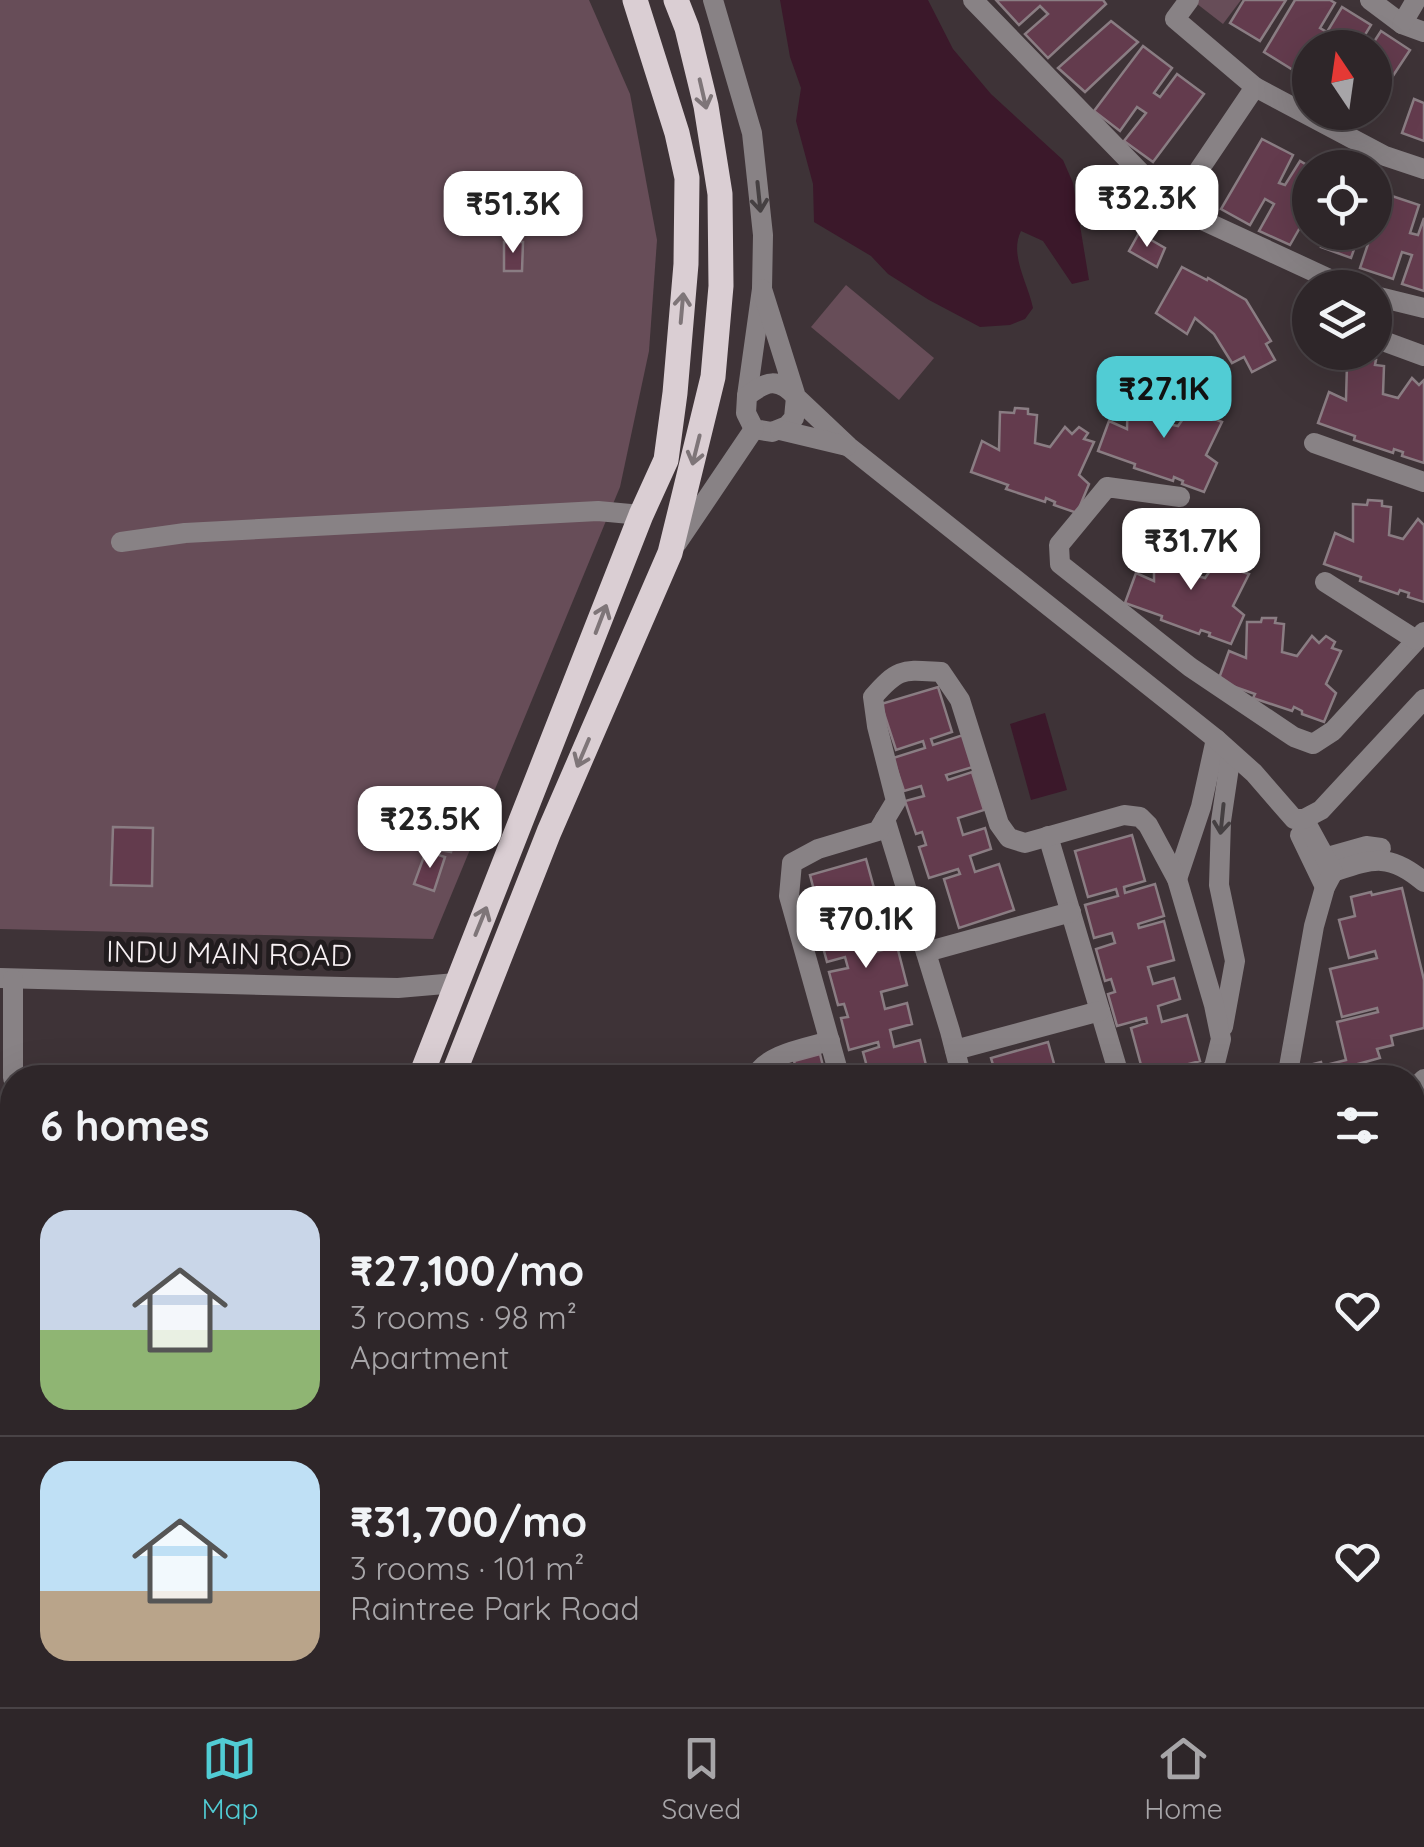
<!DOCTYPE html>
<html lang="en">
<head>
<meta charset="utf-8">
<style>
  :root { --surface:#2e2629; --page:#362e31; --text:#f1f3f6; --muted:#a7a5a8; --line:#494346; --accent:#51ccd4 }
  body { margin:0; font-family:Quicksand,sans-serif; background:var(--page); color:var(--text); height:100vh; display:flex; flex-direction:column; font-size:38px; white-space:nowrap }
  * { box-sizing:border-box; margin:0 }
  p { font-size:32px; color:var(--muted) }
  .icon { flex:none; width:55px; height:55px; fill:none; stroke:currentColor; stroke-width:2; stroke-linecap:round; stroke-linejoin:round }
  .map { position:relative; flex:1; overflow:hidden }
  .drawer { position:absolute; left:0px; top:1065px; width:1425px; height:642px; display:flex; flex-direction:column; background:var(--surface); border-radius:40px 40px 0 0; box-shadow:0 10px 40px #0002,0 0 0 2px var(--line) }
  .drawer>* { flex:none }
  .needle { width:65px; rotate:347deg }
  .fabs { position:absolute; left:1292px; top:30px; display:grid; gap:20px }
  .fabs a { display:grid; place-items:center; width:100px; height:100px; border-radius:50%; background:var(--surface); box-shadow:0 10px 40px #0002,0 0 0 2px var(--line); font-size:50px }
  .price { position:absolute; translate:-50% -85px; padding:0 22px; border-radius:20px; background:#fff; color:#222; font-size:32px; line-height:65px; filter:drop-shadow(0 2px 5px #0008) }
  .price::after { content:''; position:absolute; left:50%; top:60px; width:30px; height:22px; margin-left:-15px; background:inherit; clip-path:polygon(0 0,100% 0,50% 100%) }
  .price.current { background:var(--accent); color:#111 }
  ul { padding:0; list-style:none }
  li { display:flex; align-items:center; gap:30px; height:250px; padding:0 40px }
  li+li { border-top:2px solid var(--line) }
  li span { display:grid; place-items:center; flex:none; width:280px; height:200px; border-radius:30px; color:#555 }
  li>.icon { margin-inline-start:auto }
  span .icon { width:120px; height:120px; fill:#fffc; stroke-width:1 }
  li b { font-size:42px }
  h2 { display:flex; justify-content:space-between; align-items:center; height:120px; padding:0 40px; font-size:42px }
  .tab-bar { display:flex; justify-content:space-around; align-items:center; height:140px; border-top:2px solid var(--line); background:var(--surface); font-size:28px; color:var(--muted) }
  .tab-bar a { display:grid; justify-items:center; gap:5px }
  .tab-bar .current { color:var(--accent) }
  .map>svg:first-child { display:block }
</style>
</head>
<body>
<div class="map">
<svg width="1424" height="1707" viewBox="0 0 1424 1707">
  <rect width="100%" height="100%" fill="#3e3337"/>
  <g fill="#674d58">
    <polygon points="0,0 589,0 630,94 657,240 649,351 620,487 433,939 0,929"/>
    <polygon points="1192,0 1241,0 1223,24"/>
    <polygon points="846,285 934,358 899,400 811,327"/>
    <polygon points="1424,1265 1424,1347 1413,1302 1413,1268"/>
    <polygon points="1413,1498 1424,1500 1424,1707 921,1707 925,1695 1412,1695"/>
    <polygon points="447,1695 644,1695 682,1703 681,1707 444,1707"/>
  </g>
  <g fill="#3b182a">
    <path d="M780,0H928L953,49L991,94L1063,160L1073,183L1089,280L1072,284L1043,241L1021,231C1009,255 1028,283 1033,308L1025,319L1010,325L980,327L929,300L888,274L871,256L814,222L813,184L796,121L801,88L790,57Z"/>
    <polygon points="1045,713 1067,790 1031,800 1010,724"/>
  </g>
  <g fill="#633b4d" stroke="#8a7d83" stroke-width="2.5">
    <polygon points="996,0 1103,0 1106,4 1048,58 1025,34 1048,14 1040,6 1019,25"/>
    <polygon points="1244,0 1286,0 1260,41 1230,23"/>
    <polygon points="1295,0 1330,0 1335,3 1320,28 1327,32 1342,7 1371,25 1357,48 1313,48 1308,45 1293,70 1264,52"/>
    <polygon points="1111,21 1138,42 1085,92 1058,68"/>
    <polygon points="1381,31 1410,50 1375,103 1375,48 1370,48"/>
    <polygon points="1143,46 1172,68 1154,93 1160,97 1177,74 1204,94 1153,162 1124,141 1146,113 1137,107 1120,131 1094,111"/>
    <polygon points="1414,99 1424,103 1424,141 1402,133"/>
    <polygon points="1262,139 1293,155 1279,183 1285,185 1300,161 1312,168 1310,168 1310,210 1290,245 1259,231 1274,204 1265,199 1250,225 1221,209"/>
    <polygon points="1386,194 1419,205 1410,233 1418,235 1424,218 1424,291 1402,284 1412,255 1402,252 1393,279 1360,268 1372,232 1375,232 1375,225"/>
    <polygon points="1326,232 1360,232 1351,258 1321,247"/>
    <polygon points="1139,233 1165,248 1157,267 1129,251"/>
    <polygon points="504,242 523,242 522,271 504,271"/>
    <polygon points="1182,267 1207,280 1208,278 1246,300 1271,341 1266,344 1275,360 1252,372 1244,357 1232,363 1214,334 1195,318 1187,334 1156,313"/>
    <polygon points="1362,359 1376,360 1375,365 1384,366 1383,394 1398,398 1412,378 1419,385 1424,380 1424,463 1402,456 1403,452 1394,449 1393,453 1354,440 1355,436 1318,423 1329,392 1346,400 1347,364 1362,364"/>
    <polygon points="1142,388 1156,388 1156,393 1165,394 1163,423 1178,426 1192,406 1199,413 1206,406 1216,412 1212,418 1222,422 1206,455 1217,463 1204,492 1182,484 1183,481 1174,477 1173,481 1134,468 1135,464 1098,451 1109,421 1127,429 1128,392 1142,393"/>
    <polygon points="1015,408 1028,409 1028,414 1037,415 1035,443 1050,447 1065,427 1072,434 1079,427 1088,433 1084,439 1094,442 1079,475 1089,484 1077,513 1054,505 1055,502 1046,498 1045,502 1006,489 1008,485 971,472 982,441 999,450 1000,412 1014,413"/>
    <polygon points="1368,500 1382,501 1382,506 1391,507 1389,535 1403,539 1418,519 1424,525 1424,602 1408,597 1409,593 1400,590 1398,594 1360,581 1361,577 1324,564 1335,533 1353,541 1353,504 1367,505"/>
    <polygon points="1169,540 1183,540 1182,545 1192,546 1190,574 1205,578 1219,558 1226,565 1234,558 1242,564 1239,571 1249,574 1233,606 1244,615 1231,644 1209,636 1210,633 1201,630 1199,634 1161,620 1162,616 1125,603 1136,573 1154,581 1154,544 1168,545"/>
    <polygon points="1262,618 1276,618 1275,623 1284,624 1282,652 1297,656 1312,636 1319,643 1326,636 1335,642 1332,648 1341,651 1326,684 1336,693 1324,722 1302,714 1302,711 1294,707 1292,711 1253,698 1255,694 1218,681 1229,651 1246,658 1247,622 1261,622"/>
    <polygon points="938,687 952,732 931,739 933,745 963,735 973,767 946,775 948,780 972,772 984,810 958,818 963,835 985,828 991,849 970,856 975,872 999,864 1014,910 959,928 944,879 960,874 958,869 929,878 919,847 926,845 922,832 916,834 905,801 924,796 921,786 904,791 893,758 925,748 923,741 896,750 881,704"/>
    <polygon points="113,827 153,828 152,886 111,885"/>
    <polygon points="445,833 456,836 451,852 440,850"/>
    <polygon points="1132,835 1145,881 1124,887 1125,893 1155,884 1164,916 1138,924 1139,928 1164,921 1174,960 1148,967 1153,984 1174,978 1180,999 1158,1006 1162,1022 1187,1015 1200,1061 1144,1076 1131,1028 1147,1023 1146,1018 1117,1026 1108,994 1115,992 1111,979 1105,981 1096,949 1115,943 1112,933 1094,938 1085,905 1118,896 1116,889 1088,897 1075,851"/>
    <polygon points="426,851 445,857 434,891 414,884"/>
    <polygon points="866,859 879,906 858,911 859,917 889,909 898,941 871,948 872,953 897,946 907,985 881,992 885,1009 907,1003 912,1024 890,1030 894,1047 920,1040 929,1078 870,1078 863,1052 879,1047 878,1042 849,1050 841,1018 848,1017 844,1004 838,1005 829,972 848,968 845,957 827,962 818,929 851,920 850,913 822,921 810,875"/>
    <polygon points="1402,888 1424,980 1424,1028 1391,1036 1393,1045 1377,1049 1380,1058 1358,1064 1361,1078 1305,1078 1302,1067 1321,1062 1322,1066 1346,1060 1337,1022 1378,1012 1377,1008 1342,1017 1330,969 1377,958 1375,951 1349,958 1339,920 1355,916 1351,897 1371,892 1372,895"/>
    <polygon points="1048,1042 1058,1078 997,1078 991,1058"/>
    <polygon points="820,1054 826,1078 780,1078 797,1073 794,1061"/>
    <polygon points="1424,1121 1424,1151 1416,1149"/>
    <polygon points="0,1251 8,1251 7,1283 0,1283"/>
    <polygon points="5,1289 12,1290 12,1314 5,1314"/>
    <polygon points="0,1345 5,1345 4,1377 0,1377"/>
    <rect x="0" y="1432" width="5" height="30"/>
    <polygon points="0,1474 7,1474 6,1503 0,1503"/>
    <polygon points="1417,1505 1424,1506 1424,1535 1412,1532"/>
    <polygon points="0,1525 5,1525 6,1557 0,1557"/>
    <polygon points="0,1561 7,1561 8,1593 0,1593"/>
    <polygon points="394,1695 436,1695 433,1707 419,1707 393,1701"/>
    <polygon points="803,1695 842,1695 894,1707 800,1707"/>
  </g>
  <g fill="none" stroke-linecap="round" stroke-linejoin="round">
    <g stroke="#888285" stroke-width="20">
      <polyline points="973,0 1174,207 1349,288"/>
      <polyline points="1189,0 1175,19 1255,87 1385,156 1424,169"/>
      <polyline points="1370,0 1402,24 1424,32"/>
      <polyline points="1402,24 1416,0"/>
      <polyline points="1174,207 1255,87"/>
      <polyline points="1375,296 1424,308"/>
      <polyline points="1375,338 1424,356"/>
      <polyline points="1314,443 1424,482"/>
      <polyline points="1180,497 1107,487 1059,545 1060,564 1190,667 1294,737 1313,744 1333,731 1424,632"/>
      <polyline points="121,542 185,533 598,511 641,515"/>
      <polyline points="1325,582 1416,640"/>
      <polyline points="885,819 950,1031 962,1078"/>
      <polyline points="1300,835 1325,887"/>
      <polyline points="1048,836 1120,1078"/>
      <polyline points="1327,857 1366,846 1381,848"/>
      <path d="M1333,872C1372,859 1389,852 1424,882"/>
      <polyline points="1177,879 1201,807 1216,739"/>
      <polyline points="926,952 1071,912"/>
      <polyline points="0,978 343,987 398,988 456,983"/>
      <polyline points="13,979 13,1078"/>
      <polyline points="1223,1027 1235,961 1219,885 1221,821 1231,754"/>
      <polyline points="955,1050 1100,1011"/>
      <path d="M755,1078C764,1054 807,1048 830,1041"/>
      <path d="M840,1078L789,896L792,863L818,849L878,831L896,801L877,726L873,697C899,667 903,670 941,672L960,700L999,824L1009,838L1025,843L1124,815L1140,817L1148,825L1177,879L1214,1005L1221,1039L1214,1067L1203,1078"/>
      <polyline points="1287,1078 1314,926 1325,887 1333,872 1304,819"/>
      <polyline points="1412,1091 1424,1079"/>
      <polyline points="1412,1210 1412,1218"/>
      <polyline points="0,1235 12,1234"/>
      <polyline points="1412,1241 1424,1238"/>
      <polyline points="0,1327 12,1327"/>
      <polyline points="1412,1377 1424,1381"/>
      <polyline points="0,1419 12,1419"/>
      <polyline points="1412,1472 1424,1475"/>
      <polyline points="0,1516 12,1516"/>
      <polyline points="0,1632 12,1632"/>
      <polyline points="683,1695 735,1707"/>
      <polyline points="318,1707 321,1695"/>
      <polyline points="770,1707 773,1695"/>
    </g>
    <g stroke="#888285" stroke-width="20">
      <polyline points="713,0 752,133 763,235 762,289 747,396"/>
      <path d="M762,289L796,397L794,418L787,426L772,432L754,429L746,413L747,396C766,381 778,377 796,397L849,447L1216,739L1254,773L1294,819H1304L1321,810L1424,699"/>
      <polyline points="780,430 847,446"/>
      <polyline points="677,543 754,429"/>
      <polyline points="216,1707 218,1695"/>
    </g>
    <g stroke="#daced3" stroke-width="25">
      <polyline points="420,1078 641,515 666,460 675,393 686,264 687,178 677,133 635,0"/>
      <polyline points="452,1078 549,832 670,553 713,377 721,286 720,194 706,106 687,28 676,0"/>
      <polyline points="239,1707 242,1695"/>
      <polyline points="272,1707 274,1695"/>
    </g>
  </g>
  <defs><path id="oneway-shaft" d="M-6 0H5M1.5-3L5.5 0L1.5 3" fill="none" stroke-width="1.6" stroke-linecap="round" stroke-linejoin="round" transform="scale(2.5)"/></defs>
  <g stroke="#7e7578">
    <use href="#oneway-shaft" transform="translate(703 94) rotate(77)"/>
    <use href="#oneway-shaft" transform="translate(682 308) rotate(-85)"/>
    <use href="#oneway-shaft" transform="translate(696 450) rotate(104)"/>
    <use href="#oneway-shaft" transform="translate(601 619) rotate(-69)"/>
    <use href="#oneway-shaft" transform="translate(583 753) rotate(113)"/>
    <use href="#oneway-shaft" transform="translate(481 921) rotate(-68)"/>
  </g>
  <g stroke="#454042">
    <use href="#oneway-shaft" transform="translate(759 197) rotate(84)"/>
    <use href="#oneway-shaft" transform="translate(1222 819) rotate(96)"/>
  </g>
  <g text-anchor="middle" stroke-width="10" stroke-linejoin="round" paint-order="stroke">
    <g font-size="30" fill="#f7f0f3" stroke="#211c1e">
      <text transform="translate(229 954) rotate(1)" y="10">INDU MAIN ROAD</text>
    </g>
  </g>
</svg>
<div class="fabs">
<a><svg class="needle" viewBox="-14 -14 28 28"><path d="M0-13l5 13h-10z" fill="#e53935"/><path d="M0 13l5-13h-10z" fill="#a7a5a8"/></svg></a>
<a><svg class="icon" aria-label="locate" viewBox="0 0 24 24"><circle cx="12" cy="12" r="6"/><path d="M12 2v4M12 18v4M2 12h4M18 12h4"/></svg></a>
<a><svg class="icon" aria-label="layers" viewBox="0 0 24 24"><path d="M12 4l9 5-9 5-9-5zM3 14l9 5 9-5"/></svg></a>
</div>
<b class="price" style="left:1147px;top:250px">₹32.3K</b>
<b class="price" style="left:513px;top:256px">₹51.3K</b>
<b class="price current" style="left:1164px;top:441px">₹27.1K</b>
<b class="price" style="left:1191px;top:593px">₹31.7K</b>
<b class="price" style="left:430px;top:871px">₹23.5K</b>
<b class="price" style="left:866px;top:971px">₹70.1K</b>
<section class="drawer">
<h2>6 homes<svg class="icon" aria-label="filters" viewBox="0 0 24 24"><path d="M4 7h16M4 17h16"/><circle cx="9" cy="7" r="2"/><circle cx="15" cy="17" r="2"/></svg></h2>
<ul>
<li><span style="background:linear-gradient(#c9d6e8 60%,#8fb573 0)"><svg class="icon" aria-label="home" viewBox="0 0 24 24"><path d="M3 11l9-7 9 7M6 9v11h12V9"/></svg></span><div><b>₹27,100/mo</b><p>3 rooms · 98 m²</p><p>Apartment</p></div><svg class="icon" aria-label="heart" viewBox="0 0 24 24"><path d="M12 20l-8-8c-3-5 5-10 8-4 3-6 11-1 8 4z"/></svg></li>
<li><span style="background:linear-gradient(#bfe0f5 65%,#b9a48a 0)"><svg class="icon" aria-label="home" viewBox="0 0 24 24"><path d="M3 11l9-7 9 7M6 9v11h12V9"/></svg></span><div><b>₹31,700/mo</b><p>3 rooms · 101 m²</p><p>Raintree Park Road</p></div><svg class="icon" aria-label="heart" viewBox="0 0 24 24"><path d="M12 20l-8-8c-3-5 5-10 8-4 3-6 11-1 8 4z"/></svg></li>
</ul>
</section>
</div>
<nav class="tab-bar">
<a class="current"><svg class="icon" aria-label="map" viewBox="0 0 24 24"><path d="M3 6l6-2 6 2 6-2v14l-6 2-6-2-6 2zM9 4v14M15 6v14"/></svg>Map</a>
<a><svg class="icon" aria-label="saved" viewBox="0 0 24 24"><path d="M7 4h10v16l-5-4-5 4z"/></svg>Saved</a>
<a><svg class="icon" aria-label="home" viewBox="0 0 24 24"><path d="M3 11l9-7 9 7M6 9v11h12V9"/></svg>Home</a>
</nav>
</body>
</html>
